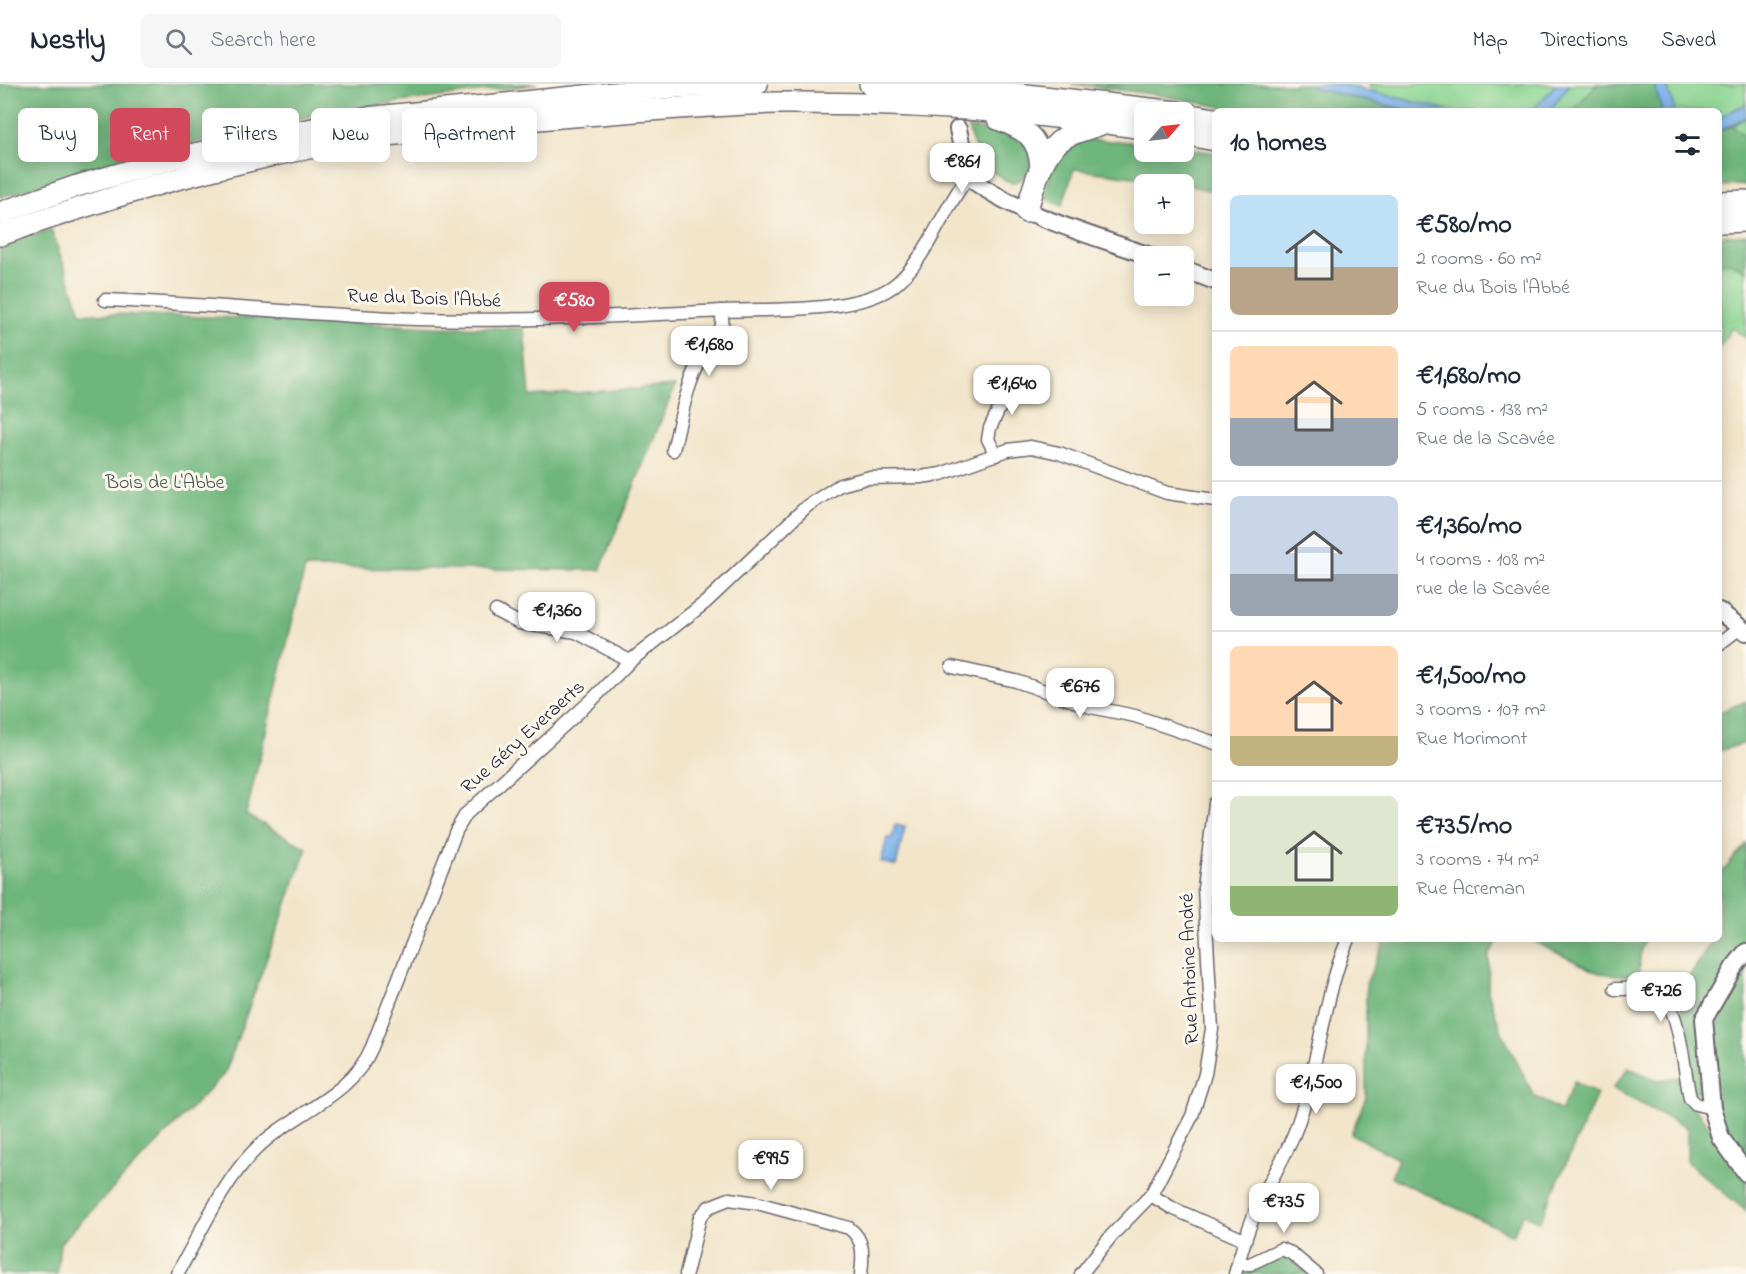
<!DOCTYPE html>
<html lang="en">
<head>
<meta charset="utf-8">
<style>
  :root { --surface:#fff; --page:#f6f6f7; --text:#1f2937; --muted:#747a83; --line:#e0e1e3; --accent:#d1495b }
  body { margin:0; font-family:"Indie Flower",sans-serif; background:var(--page); color:var(--text); height:100vh; display:flex; flex-direction:column; font-size:22px; white-space:nowrap }
  * { box-sizing:border-box; margin:0 }
  p { font-size:20px; color:var(--muted) }
  .icon { flex:none; width:33px; height:33px; fill:none; stroke:currentColor; stroke-width:2; stroke-linecap:round; stroke-linejoin:round }
  .map { position:relative; flex:1; overflow:hidden }
  .details { position:absolute; left:1212px; top:24px; width:510px; height:834px; display:flex; flex-direction:column; background:var(--surface); border-radius:9px; box-shadow:0 3px 15px #0003 }
  .details>* { flex:none }
  .hud { position:absolute; left:18px; top:24px; width:570px; height:54px; display:flex; gap:12px }
  .needle { width:39px; rotate:62deg }
  .controls { position:absolute; left:1134px; top:18px; display:grid; gap:12px }
  .controls a { display:grid; place-items:center; width:60px; height:60px; border-radius:9px; background:var(--surface); box-shadow:0 3px 15px #0003; font-size:30px }
  .price { position:absolute; translate:-50% -51px; padding:0 14px; border-radius:12px; background:#fff; color:#222; font-size:20px; line-height:39px; filter:drop-shadow(0 2px 3px #0008) }
  .price::after { content:''; position:absolute; left:50%; top:36px; width:18px; height:14px; margin-left:-9px; background:inherit; clip-path:polygon(0 0,100% 0,50% 100%) }
  .price.on { background:var(--accent); color:#fff }
  ul { padding:0; list-style:none }
  li { display:flex; align-items:center; gap:18px; height:150px; padding:0 18px }
  li+li { border-top:2px solid var(--line) }
  li span { display:grid; place-items:center; flex:none; width:168px; height:120px; border-radius:9px; color:#555 }
  li>.icon { margin-inline-start:auto }
  span .icon { width:72px; height:72px; fill:#fffc; stroke-width:1 }
  li b { font-size:26px }
  h2 { display:flex; justify-content:space-between; align-items:center; height:72px; padding:0 18px; font-size:26px }
  .pill { padding:0 21px; border-radius:9px; background:var(--surface); box-shadow:0 3px 15px #0003; font-size:21px; line-height:54px }
  .pill.on { background:var(--accent); color:#fff }
  header { display:flex; align-items:center; gap:36px; box-sizing:border-box; height:84px; padding:0 30px; background:var(--surface); border-bottom:2px solid var(--line) }
  header strong { font-size:28px }
  nav { display:flex; gap:33px; margin-inline-start:auto; font-size:21px }
  .search { width:420px; height:54px; background:var(--page); display:flex; align-items:center; gap:15px; box-sizing:border-box; padding:0 21px; border-radius:9px; color:var(--muted); font-size:22px }
  .map>svg:first-child { display:block }
</style>
</head>
<body>
<header>
<strong>Nestly</strong>
<div class="search"><svg class="icon" aria-label="search" viewBox="0 0 24 24"><circle cx="10" cy="10" r="6"/><path d="M15 15l6 6"/></svg>Search here</div>
<nav><a>Map</a><a>Directions</a><a>Saved</a></nav>
</header>
<div class="map">
<svg width="1746" height="1190" viewBox="0 0 1746 1190">
  <rect width="100%" height="100%" fill="#fbf7ec"/>
  <filter id="ink" filterUnits="userSpaceOnUse"><feTurbulence type="fractalNoise" baseFrequency=".0167" numOctaves="2"/><feDisplacementMap in="SourceGraphic" scale="12" xChannelSelector="R" yChannelSelector="G"/><feConvolveMatrix kernelMatrix="1 2 1 2 8 2 1 2 1" color-interpolation-filters="sRGB"/></filter>
  <filter id="wash" filterUnits="userSpaceOnUse"><feTurbulence type="fractalNoise" baseFrequency=".008" numOctaves="4" result="noise"/><feDisplacementMap in="SourceGraphic" scale="24" xChannelSelector="R" yChannelSelector="G"/><feGaussianBlur stdDeviation="1.35" result="paint"/><feColorMatrix in="noise" values="0 0 0 0 0 0 0 0 0 0 0 0 0 0 0 0 0 1.4 0 .05"/><feComposite in="paint" operator="in"/></filter>
  <g filter="url(#wash)">
    <rect width="100%" height="100%" fill="#f2e5ca"/>
    <g fill="#89d491" stroke="#567b66" stroke-width="1.5">
      <polygon points="1369,0 1556,0 1537,22 1529,27 1451,27 1373,10"/>
      <polygon points="1570,0 1597,0 1573,27 1549,27"/>
      <polygon points="1666,0 1746,0 1746,20 1719,33 1719,27 1675,27"/>
      <polygon points="1746,33 1746,53 1732,42"/>
      <polygon points="1730,178 1746,187 1746,254 1732,243 1720,263 1719,179"/>
    </g>
    <g fill="#6eb67b" stroke="#486c5b" stroke-width="1.5">
      <polygon points="0,0 538,0 333,27 170,64 0,113"/>
      <polygon points="1071,0 1310,0 1317,5 1408,27 1243,27 1153,10"/>
      <polygon points="1597,0 1654,0 1662,27 1573,27"/>
      <polygon points="1732,42 1746,53 1746,101 1719,102 1719,47"/>
      <path d="M968,44C998,47 1047,52 1025,94L1012,99C988,90 974,68 968,44Z"/>
      <path d="M1083,55L1144,59V68H1184V64L1215,69V108L1184,100L1074,85L1062,122L1046,115C1049,79 1050,72 1083,55Z"/>
      <polygon points="51,145 81,229 304,236 432,243 524,244 530,312 675,302 600,486 305,484 246,731 307,764 225,989 60,1159 57,1190 0,1190 0,164"/>
      <polygon points="1746,150 1746,187 1730,178 1719,179 1719,152"/>
      <polygon points="1746,617 1746,659 1719,667 1719,628"/>
      <polygon points="1746,760 1746,862 1700,933 1706,1009 1693,1007 1680,929 1688,895 1713,855 1719,855 1719,792"/>
      <polygon points="1386,855 1499,855 1489,871 1488,908 1501,946 1534,1012 1561,1027 1574,998 1597,1010 1540,1137 1523,1130 1513,1151 1391,1093 1398,1075 1351,1050 1366,1013 1366,900"/>
      <polygon points="1528,855 1646,855 1641,865 1638,893 1599,889"/>
      <polygon points="1746,875 1746,1080 1729,1055 1718,1025 1708,935"/>
      <polygon points="1628,984 1658,996 1679,993 1685,1015 1704,1036 1746,1093 1746,1127 1687,1078 1687,1044 1613,1005"/>
      <polygon points="1271,1170 1283,1171 1309,1190 1240,1190"/>
    </g>
    <g fill="#79b1e9" stroke="#4e6a92" stroke-width="1.5">
      <polygon points="1310,0 1342,0 1451,27 1410,27 1317,5"/>
      <polygon points="1556,0 1570,0 1549,27 1529,27 1537,22"/>
      <polygon points="1654,0 1666,0 1675,27 1662,27"/>
      <polygon points="1746,20 1746,33 1719,47 1719,33"/>
      <polygon points="895,741 905,743 896,782 881,778 887,754 892,754"/>
    </g>
  </g>
  <g filter="url(#ink)">
    <g fill="none" stroke-linecap="round" stroke-linejoin="round">
      <g stroke="#6b666d" stroke-width="15">
        <g id="minor">
          <path d="M105,216C209,220 312,231 416,235C519,238 621,232 723,227C768,225 855,229 892,203C926,178 942,126 968,93"/>
          <path d="M673,366C681,335 686,300 703,272C712,257 727,247 721,227"/>
          <polyline points="996,371 988,355 990,344 1014,293"/>
          <polyline points="496,527 519,539 576,548 630,577"/>
          <polyline points="1719,560 1740,544"/>
          <polyline points="952,583 1016,597 1091,623 1135,632 1215,659"/>
          <path d="M1615,905C1628,905 1646,902 1658,908C1680,919 1684,989 1690,1014L1696,1020L1712,1024"/>
          <polyline points="1151,1111 1172,1124 1244,1156"/>
          <polyline points="1238,1180 1250,1180 1281,1165 1291,1169 1316,1190"/>
          <path d="M177,1190C199,1152 222,1100 253,1068C289,1030 351,1014 372,963L456,747L466,730L593,615L630,577L706,518L807,422L840,401L866,394L921,393L941,390L1008,366L1031,363L1059,369L1167,409L1215,416"/>
          <path d="M686,1190L700,1133L709,1123L729,1115L757,1119L849,1144C865,1156 863,1172 861,1190"/>
          <polyline points="1081,1190 1112,1151 1151,1111 1192,1032 1205,990 1212,945 1204,804 1215,719"/>
          <path d="M1235,1190C1242,1165 1249,1140 1261,1116C1273,1091 1288,1068 1297,1042C1319,981 1323,915 1348,855"/>
        </g>
      </g>
      <g stroke="#6b666d" stroke-width="20">
        <g id="tertiary">
          <path d="M958,45L968,93C1022,133 1087,149 1150,172"/>
          <polyline points="1184,185 1215,197"/>
          <polyline points="1719,527 1746,548"/>
          <polyline points="1746,868 1734,883 1704,935 1712,1024 1721,1054 1746,1089"/>
        </g>
      </g>
      <g stroke="#6b666d" stroke-width="24">
        <g id="trunk">
          <polyline points="870,0 1008,9 1177,28"/>
          <polyline points="1184,30 1215,35"/>
          <path d="M998,35C1026,46 1039,52 1041,84"/>
          <polyline points="1184,50 1215,56"/>
          <polyline points="1719,118 1746,117"/>
          <path d="M1026,128C1034,104 1041,68 1064,54C1074,48 1088,45 1099,41"/>
          <polyline points="0,129 77,102 175,74 365,34 673,3 757,0"/>
          <polyline points="1719,138 1746,137"/>
          <path d="M0,151C117,110 237,74 360,55C435,44 511,37 586,31C650,26 714,20 778,19C900,18 1024,27 1144,44"/>
        </g>
      </g>
      <use href="#minor" stroke="#fff" stroke-width="12"/>
      <use href="#tertiary" stroke="#fff" stroke-width="16"/>
      <use href="#trunk" stroke="#fff" stroke-width="21"/>
    </g>
  </g>
  <g text-anchor="middle" stroke-width="6" stroke-linejoin="round" paint-order="stroke">
    <g font-size="20" fill="#22223b" stroke="#fbf7ec">
      <text transform="translate(424 213) rotate(2)" y="7">Rue du Bois l'Abbé</text>
      <text transform="translate(522 652) rotate(-42)" y="7">Rue Géry Everaerts</text>
      <text transform="translate(1188 885) rotate(-92)" y="7">Rue Antoine André</text>
    </g>
    <g font-size="20" fill="#415755" stroke="#fbf7ec">
      <text x="165" y="404">Bois de L'Abbe</text>
    </g>
  </g>
</svg>
<div class="controls">
<a><svg class="needle" viewBox="-14 -14 28 28"><path d="M0-13l5 13h-10z" fill="#e53935"/><path d="M0 13l5-13h-10z" fill="#747a83"/></svg></a>
<a>+</a>
<a>−</a>
</div>
<b class="price" style="left:962px;top:110px">€861</b>
<b class="price on" style="left:574px;top:249px">€580</b>
<b class="price" style="left:709px;top:293px">€1,680</b>
<b class="price" style="left:1012px;top:332px">€1,640</b>
<b class="price" style="left:557px;top:559px">€1,360</b>
<b class="price" style="left:1080px;top:635px">€676</b>
<b class="price" style="left:1661px;top:939px">€726</b>
<b class="price" style="left:1316px;top:1031px">€1,500</b>
<b class="price" style="left:771px;top:1107px">€995</b>
<b class="price" style="left:1284px;top:1150px">€735</b>
<div class="hud">
<a class="pill">Buy</a>
<a class="pill on">Rent</a>
<a class="pill">Filters</a>
<a class="pill">New</a>
<a class="pill">Apartment</a>
</div>
<section class="details">
<h2>10 homes<svg class="icon" aria-label="filters" viewBox="0 0 24 24"><path d="M4 7h16M4 17h16"/><circle cx="9" cy="7" r="2"/><circle cx="15" cy="17" r="2"/></svg></h2>
<ul>
<li><span style="background:linear-gradient(#bfe0f5 60%,#b9a48a 0)"><svg class="icon" aria-label="home" viewBox="0 0 24 24"><path d="M3 11l9-7 9 7M6 9v11h12V9"/></svg></span><div><b>€580/mo</b><p>2 rooms · 60 m²</p><p>Rue du Bois l'Abbé</p></div></li>
<li><span style="background:linear-gradient(#ffd9b3 60%,#9aa5b1 0)"><svg class="icon" aria-label="home" viewBox="0 0 24 24"><path d="M3 11l9-7 9 7M6 9v11h12V9"/></svg></span><div><b>€1,680/mo</b><p>5 rooms · 138 m²</p><p>Rue de la Scavée</p></div></li>
<li><span style="background:linear-gradient(#c9d6e8 65%,#9aa5b1 0)"><svg class="icon" aria-label="home" viewBox="0 0 24 24"><path d="M3 11l9-7 9 7M6 9v11h12V9"/></svg></span><div><b>€1,360/mo</b><p>4 rooms · 108 m²</p><p>rue de la Scavée</p></div></li>
<li><span style="background:linear-gradient(#ffd9b3 75%,#c2b280 0)"><svg class="icon" aria-label="home" viewBox="0 0 24 24"><path d="M3 11l9-7 9 7M6 9v11h12V9"/></svg></span><div><b>€1,500/mo</b><p>3 rooms · 107 m²</p><p>Rue Morimont</p></div></li>
<li><span style="background:linear-gradient(#dfe7d0 75%,#8fb573 0)"><svg class="icon" aria-label="home" viewBox="0 0 24 24"><path d="M3 11l9-7 9 7M6 9v11h12V9"/></svg></span><div><b>€735/mo</b><p>3 rooms · 74 m²</p><p>Rue Acreman</p></div></li>
</ul>
</section>
</div>
</body>
</html>
